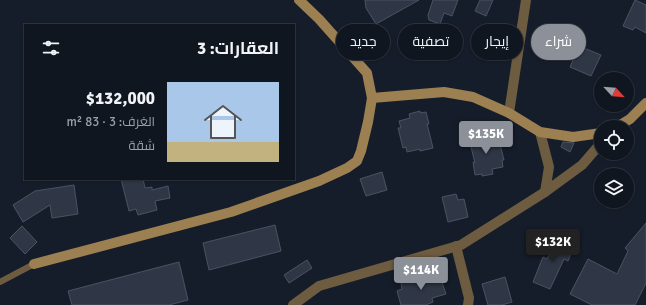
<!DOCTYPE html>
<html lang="ar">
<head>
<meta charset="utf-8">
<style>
  :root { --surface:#101620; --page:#191f29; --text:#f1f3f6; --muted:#9c9fa5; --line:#30353e; --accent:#8c9099 }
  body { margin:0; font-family:Signika,Cairo,sans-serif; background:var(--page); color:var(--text); direction:rtl; height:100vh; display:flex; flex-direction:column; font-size:15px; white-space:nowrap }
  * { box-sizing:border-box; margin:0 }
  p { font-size:13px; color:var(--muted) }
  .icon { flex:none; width:22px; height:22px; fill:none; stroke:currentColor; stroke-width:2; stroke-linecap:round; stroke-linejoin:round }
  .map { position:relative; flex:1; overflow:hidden; direction:ltr }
  .panel { position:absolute; left:24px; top:24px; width:271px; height:156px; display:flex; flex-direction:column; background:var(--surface); border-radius:0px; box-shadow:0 1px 3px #0004,0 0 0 1px var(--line); direction:rtl }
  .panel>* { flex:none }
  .banner { position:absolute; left:307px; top:24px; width:279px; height:36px; direction:rtl; display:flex; gap:8px }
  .needle { width:26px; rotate:116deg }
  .controls { position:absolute; left:594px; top:72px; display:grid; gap:8px }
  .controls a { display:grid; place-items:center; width:40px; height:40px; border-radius:50%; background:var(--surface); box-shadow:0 1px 3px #0004,0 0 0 1px var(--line); font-size:20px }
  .price { position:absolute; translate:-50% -34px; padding:0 9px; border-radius:4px; background:var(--accent); color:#fff; font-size:13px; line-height:26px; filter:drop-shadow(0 1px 2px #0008) }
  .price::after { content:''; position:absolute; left:50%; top:24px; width:12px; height:9px; margin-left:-6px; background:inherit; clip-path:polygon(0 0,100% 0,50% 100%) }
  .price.on { background:#222; color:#fff }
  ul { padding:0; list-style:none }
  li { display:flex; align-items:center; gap:12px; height:100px; padding:0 16px }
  li span { display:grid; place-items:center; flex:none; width:112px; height:80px; border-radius:0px; color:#555 }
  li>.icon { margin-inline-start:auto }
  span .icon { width:48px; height:48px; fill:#fffc; stroke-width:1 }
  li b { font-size:17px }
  h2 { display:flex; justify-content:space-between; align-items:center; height:48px; padding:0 16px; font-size:17px }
  .tag { padding:0 14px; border-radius:18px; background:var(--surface); box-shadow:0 1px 3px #0004,0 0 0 1px var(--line); font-size:14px; line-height:36px }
  .tag.on { background:var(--accent); color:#fff }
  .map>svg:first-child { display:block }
</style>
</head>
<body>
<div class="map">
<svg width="646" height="305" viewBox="0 0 646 305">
  <rect width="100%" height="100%" fill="#161d2a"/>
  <g fill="#2f3645" stroke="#4b5262">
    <polygon points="365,0 419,0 376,24 366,8"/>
    <polygon points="433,0 458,0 452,16 444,13 440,24 429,20 428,15"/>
    <polygon points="480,0 493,0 486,16 475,11"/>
    <polygon points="635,0 646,5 646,33 635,27 633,30 623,26"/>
    <polygon points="579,46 601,55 591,76 570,67"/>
    <polygon points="420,111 420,113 426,112 429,124 427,124 433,148 420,151 420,149 407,152 406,147 403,148 398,128 401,128 399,121 410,118 409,114"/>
    <polygon points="482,136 483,138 496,136 497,141 499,140 504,160 502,160 503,167 492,169 493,174 482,176 482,174 475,175 473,162 475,163 469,139"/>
    <polygon points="563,142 574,143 570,152 561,147"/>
    <polygon points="382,172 387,190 366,196 360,179"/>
    <polygon points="121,179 143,179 145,188 152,187 152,190 168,186 170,198 155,201 157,210 138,215 136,209 129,211"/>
    <polygon points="74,185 78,214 52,218 50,205 23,222 13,205 35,191"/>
    <polygon points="456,194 458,200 464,199 468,217 448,222 442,197"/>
    <polygon points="646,223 646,283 635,305 592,305 570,294 588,259 617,274 628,251 625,248"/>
    <polygon points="275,225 281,251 209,270 203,243"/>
    <polygon points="22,226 37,242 25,254 10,238"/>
    <polygon points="556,238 574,246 568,261 564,259 550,289 533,282 543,257 547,259"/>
    <polygon points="307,260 312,268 289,283 284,275"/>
    <polygon points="179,262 188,300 169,305 72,305 68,291"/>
    <polygon points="439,274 446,294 432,298 433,302 426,305 401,305 397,291 402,289 401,283 425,275 426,278"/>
    <polygon points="505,277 512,302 502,305 488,305 482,284"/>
  </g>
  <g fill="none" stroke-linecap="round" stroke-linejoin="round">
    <polyline stroke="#6e5c40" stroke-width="6" points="0,282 34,264"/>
    <g stroke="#6e5c40" stroke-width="10">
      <polyline points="509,113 526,0"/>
      <polyline points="540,132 549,167 545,192"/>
      <polyline points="456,246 469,298 468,305"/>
      <polyline points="293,305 319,286 461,245 545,192 582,165 601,143"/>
    </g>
    <g stroke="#9d8051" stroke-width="10">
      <polyline points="372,98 444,92 473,97 509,113 540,132 573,137 601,133"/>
      <polyline points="617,127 630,119 646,103"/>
      <polyline points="34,264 231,212 319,181 347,168 357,161 361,151 368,122 372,98 367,73 319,19 299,0"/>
    </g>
  </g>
</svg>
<div class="controls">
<a><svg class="needle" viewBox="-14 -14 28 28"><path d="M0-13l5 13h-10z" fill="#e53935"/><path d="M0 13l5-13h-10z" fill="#9c9fa5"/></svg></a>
<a><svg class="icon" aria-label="locate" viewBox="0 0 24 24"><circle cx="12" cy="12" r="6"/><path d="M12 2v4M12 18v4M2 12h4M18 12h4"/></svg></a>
<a><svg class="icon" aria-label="layers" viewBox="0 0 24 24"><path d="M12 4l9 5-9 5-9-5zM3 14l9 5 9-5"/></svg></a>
</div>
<b class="price" style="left:486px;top:155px">$135K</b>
<b class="price on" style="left:553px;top:263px">$132K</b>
<b class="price" style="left:421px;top:291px">$114K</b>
<div class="banner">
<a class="tag on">شراء</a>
<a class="tag">إيجار</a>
<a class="tag">تصفية</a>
<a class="tag">جديد</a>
</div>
<section class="panel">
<h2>العقارات: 3<svg class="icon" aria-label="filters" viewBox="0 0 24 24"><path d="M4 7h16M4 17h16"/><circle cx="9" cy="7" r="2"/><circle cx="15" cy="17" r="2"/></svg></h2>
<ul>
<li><span style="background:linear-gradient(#a9c7e8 75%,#c2b280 0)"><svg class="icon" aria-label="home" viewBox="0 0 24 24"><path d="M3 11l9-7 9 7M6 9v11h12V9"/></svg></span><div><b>$132,000</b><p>الغرف: 3 · 83 m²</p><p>شقة</p></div></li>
</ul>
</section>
</div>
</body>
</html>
